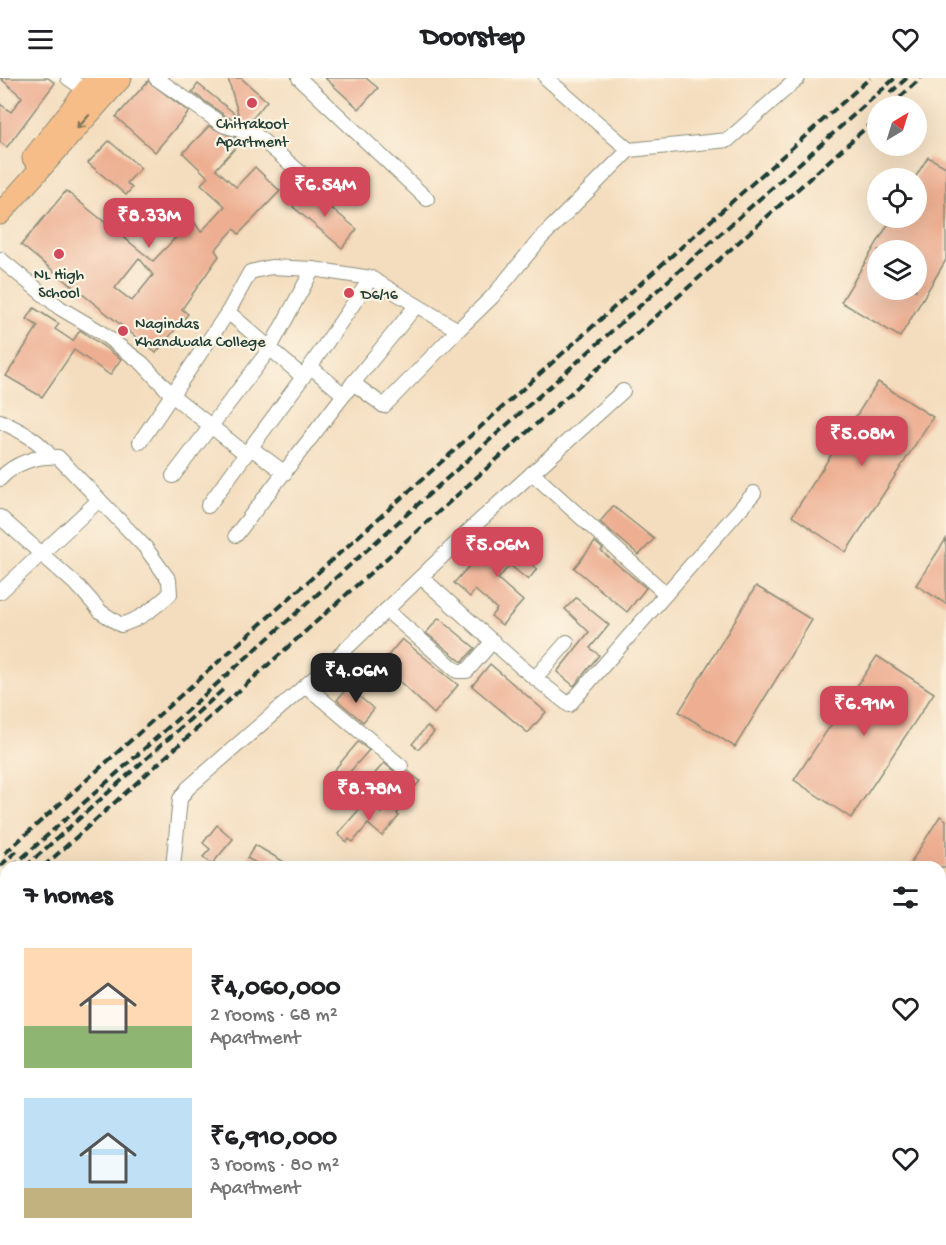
<!DOCTYPE html>
<html lang="en">
<head>
<meta charset="utf-8">
<style>
  :root { --surface:#fff; --page:#f2f2f2; --text:#202124; --muted:#757577; --accent:#d1495b }
  body { margin:0; font-family:"Gochi Hand",sans-serif; background:var(--page); color:var(--text); height:100vh; display:flex; flex-direction:column; font-size:22px; white-space:nowrap }
  * { box-sizing:border-box; margin:0 }
  p { font-size:20px; color:var(--muted) }
  .icon { flex:none; width:33px; height:33px; fill:none; stroke:currentColor; stroke-width:2; stroke-linecap:round; stroke-linejoin:round }
  .map { position:relative; flex:1; overflow:hidden }
  .sheet { position:absolute; left:0px; top:783px; width:946px; height:384px; display:flex; flex-direction:column; background:var(--surface); border-radius:18px 18px 0 0; box-shadow:0 6px 24px #0002 }
  .sheet>* { flex:none }
  .needle { width:39px; rotate:38deg }
  .controls { position:absolute; left:867px; top:18px; display:grid; gap:12px }
  .controls a { display:grid; place-items:center; width:60px; height:60px; border-radius:50%; background:var(--surface); box-shadow:0 6px 24px #0002; font-size:30px }
  .price { position:absolute; translate:-50% -51px; padding:0 14px; border-radius:12px; background:var(--accent); color:#fff; font-size:20px; line-height:39px; filter:drop-shadow(0 2px 3px #0008) }
  .price::after { content:''; position:absolute; left:50%; top:36px; width:18px; height:14px; margin-left:-9px; background:inherit; clip-path:polygon(0 0,100% 0,50% 100%) }
  .price.current { background:#222; color:#fff }
  ul { padding:0; list-style:none }
  li { display:flex; align-items:center; gap:18px; height:150px; padding:0 24px }
  li span { display:grid; place-items:center; flex:none; width:168px; height:120px; border-radius:0px; color:#555 }
  li>.icon { margin-inline-start:auto }
  span .icon { width:72px; height:72px; fill:#fffc; stroke-width:1 }
  li b { font-size:26px }
  h2 { display:flex; justify-content:space-between; align-items:center; height:72px; padding:0 24px; font-size:26px }
  header { display:flex; justify-content:space-between; align-items:center; height:78px; padding:0 24px; background:var(--surface); font-size:27px; font-weight:700 }
  .map>svg:first-child { display:block }
</style>
</head>
<body>
<header><svg class="icon" aria-label="menu" viewBox="0 0 24 24"><path d="M4 6h16M4 12h16M4 18h16"/></svg>Doorstep<svg class="icon" aria-label="heart" viewBox="0 0 24 24"><path d="M12 20l-8-8c-3-5 5-10 8-4 3-6 11-1 8 4z"/></svg></header>
<div class="map">
<svg width="946" height="1167" viewBox="0 0 946 1167">
  <rect width="100%" height="100%" fill="#fcf5e5"/>
  <filter id="ink" filterUnits="userSpaceOnUse"><feTurbulence type="fractalNoise" baseFrequency=".0167" numOctaves="2"/><feDisplacementMap in="SourceGraphic" scale="12" xChannelSelector="R" yChannelSelector="G"/><feConvolveMatrix kernelMatrix="1 2 1 2 8 2 1 2 1" color-interpolation-filters="sRGB"/></filter>
  <filter id="wash" filterUnits="userSpaceOnUse"><feTurbulence type="fractalNoise" baseFrequency=".008" numOctaves="4" result="noise"/><feDisplacementMap in="SourceGraphic" scale="24" xChannelSelector="R" yChannelSelector="G"/><feGaussianBlur stdDeviation="1.35" result="paint"/><feColorMatrix in="noise" values="0 0 0 0 0 0 0 0 0 0 0 0 0 0 0 0 0 1.4 0 .05"/><feComposite in="paint" operator="in"/></filter>
  <g filter="url(#wash)">
    <rect width="100%" height="100%" fill="#f4ddbe"/>
    <g fill="none" stroke-linecap="round" stroke-linejoin="round">
      <g stroke="#4bbac1" stroke-width="4">
        <polyline points="122,789 126,789"/>
        <polyline points="873,1161 880,1167"/>
      </g>
    </g>
    <g id="blocks">
      <g fill="#edae91" fill-rule="evenodd">
        <polygon points="0,0 48,0 55,5 7,69 0,64 0,26 11,34 22,19"/>
        <polygon points="228,0 241,0 267,23 249,45 227,39 192,14 198,6 239,39"/>
        <polygon points="325,0 366,0 378,10 359,31"/>
        <polygon points="148,3 189,34 155,74 116,39"/>
        <path d="M209,48L236,60L234,63L238,67L216,91L236,109L255,89L280,113L239,156L234,151L215,172L219,178L182,231L188,236L156,275L21,167L66,113L153,183L193,142L201,154L225,128L201,106L208,99L183,75ZM139,180L153,197L132,223L115,210Z"/>
        <polygon points="109,63 141,90 127,105 132,110 126,117 88,85"/>
        <path d="M928,79L946,89V182L900,259L841,224L892,140H916V98ZM878,172H916V212H878Z"/>
        <polygon points="308,111 357,151 342,170 293,129"/>
        <polygon points="34,230 59,246 55,251 73,263 80,252 121,281 110,297 74,272 42,319 6,298 38,248 27,241"/>
        <polygon points="878,304 933,339 846,474 792,438"/>
        <polygon points="613,428 654,461 639,477 600,444"/>
        <polygon points="507,455 525,469 519,476 537,491 528,502 510,487 498,501 523,523 502,547 491,538 497,531 475,512 470,519 454,505 475,481 482,487"/>
        <polygon points="946,461 946,526 916,507"/>
        <polygon points="595,464 603,471 601,473 646,510 627,534 574,490"/>
        <polygon points="756,508 812,542 735,669 679,634"/>
        <polygon points="576,520 609,547 590,570 599,577 574,608 557,594 589,554 565,531"/>
        <polygon points="439,540 475,570 462,584 426,555"/>
        <polygon points="402,561 458,607 434,636 381,586"/>
        <polygon points="877,578 934,615 851,740 794,702"/>
        <polygon points="490,586 546,634 528,655 472,608"/>
        <polygon points="348,609 374,631 363,644 337,622"/>
        <polygon points="427,648 434,654 419,671 412,666"/>
        <polygon points="358,664 369,672 340,705 330,697"/>
        <polygon points="384,685 399,697 408,693 420,703 400,726 371,700"/>
        <polygon points="390,725 399,733 397,736 399,738 382,758 368,746 353,764 349,761 347,764 338,756 362,728 372,737 377,732 381,735"/>
        <polygon points="940,738 946,742 946,789 908,789"/>
        <polygon points="217,747 233,761 212,786 203,779 210,771 203,765"/>
        <polygon points="255,767 293,789 263,789 247,780"/>
      </g>
    </g>
  </g>
  <g filter="url(#ink)">
    <use href="#blocks" fill-opacity="0" stroke="#8a8d79" stroke-width="1.5"/>
    <g fill="none" stroke-linecap="round" stroke-linejoin="round">
      <g stroke="#8a8d79" stroke-width="16">
        <g id="minor">
          <polyline points="68,0 91,16"/>
          <polyline points="156,0 223,47 256,57 307,100"/>
          <polyline points="299,0 427,121"/>
          <polyline points="629,72 728,62 798,0"/>
          <polyline points="0,181 60,230 99,253 142,285 173,318 246,376 303,299"/>
          <polyline points="416,228 353,305 384,328 458,252"/>
          <polyline points="228,234 250,194 271,189 313,191"/>
          <polyline points="311,289 344,317"/>
          <path d="M0,343C18,352 39,361 50,378"/>
          <polyline points="140,364 228,234 303,299 371,200"/>
          <polyline points="251,370 285,395"/>
          <polyline points="532,395 666,516"/>
          <polyline points="173,398 269,272 313,191 371,200 458,252 492,219 542,159 629,72 546,0"/>
          <path d="M0,401C14,385 38,377 58,379L145,469L169,502L170,516C154,530 141,541 121,547L101,534L80,510L0,439"/>
          <polyline points="208,428 246,376"/>
          <polyline points="236,457 353,305"/>
          <polyline points="421,499 521,589 569,627 754,415"/>
          <polyline points="0,514 99,422"/>
          <polyline points="386,532 457,593 467,593 493,563"/>
          <polyline points="535,600 567,564"/>
          <polyline points="306,608 401,688"/>
          <polyline points="173,789 180,721 188,710 329,587 476,446 623,313"/>
          <polyline points="49,1167 55,1161"/>
          <polyline points="512,1167 517,1161"/>
          <polyline points="759,1167 764,1161"/>
        </g>
      </g>
      <g stroke="#8a8d79" stroke-width="19">
        <polyline id="tertiary" points="0,999 6,992"/>
      </g>
      <g stroke="#8a8d79" stroke-width="20">
        <g id="secondary">
          <polyline points="0,942 6,946"/>
          <polyline points="0,967 6,971"/>
          <polyline points="940,1137 946,1138"/>
          <polyline points="940,1151 946,1152"/>
        </g>
      </g>
      <g stroke="#8a8d79" stroke-width="23">
        <g id="primary">
          <polyline points="33,80 96,0"/>
          <polyline points="0,136 121,0"/>
        </g>
      </g>
      <use href="#minor" stroke="#fff" stroke-width="14"/>
      <use href="#tertiary" stroke="#fff" stroke-width="16"/>
      <use href="#secondary" stroke="#fce5cf" stroke-width="18"/>
      <use href="#primary" stroke="#f7bd88" stroke-width="21"/>
      <g stroke="#1f3d34" stroke-width="4" stroke-dasharray="9 4.5" stroke-linecap="butt">
        <polyline points="890,15 907,0"/>
        <polyline points="890,28 921,0"/>
        <polyline points="5,775 870,0"/>
        <polyline points="0,788 18,772"/>
        <polyline points="12,789 895,0"/>
        <polyline points="25,789 226,609"/>
        <polyline points="43,789 878,39"/>
        <polyline points="0,812 6,807"/>
        <polyline points="0,832 6,826"/>
      </g>
    </g>
    <defs><path id="oneway-shaft" d="M-6 0H5M1.5-3L5.5 0L1.5 3" fill="none" stroke-width="1.6" stroke-linecap="round" stroke-linejoin="round" transform="scale(1.5)"/></defs>
    <use stroke="#80775a" href="#oneway-shaft" transform="translate(83 44) rotate(132)"/>
  </g>
  <g fill="#d1495b" stroke="#fcf5e5" stroke-width="2">
    <circle cx="252" cy="25" r="6"/>
    <circle cx="59" cy="176" r="6"/>
    <circle cx="349" cy="215" r="6"/>
    <circle cx="123" cy="253" r="6"/>
  </g>
  <g text-anchor="middle" stroke-width="4.5" stroke-linejoin="round" paint-order="stroke">
    <g font-size="16" fill="#1f3d34" stroke="#fcf5e5">
      <text x="252" y="50">Chitrakoot<tspan x="252" dy="18">Apartment</tspan></text>
      <text x="59" y="201">NL High<tspan x="59" dy="18">School</tspan></text>
      <text x="361" y="221" text-anchor="start">D6/16</text>
      <text x="135" y="250" text-anchor="start">Nagindas<tspan x="135" dy="18">Khandwala College</tspan></text>
    </g>
  </g>
</svg>
<div class="controls">
<a><svg class="needle" viewBox="-14 -14 28 28"><path d="M0-13l5 13h-10z" fill="#e53935"/><path d="M0 13l5-13h-10z" fill="#757577"/></svg></a>
<a><svg class="icon" aria-label="locate" viewBox="0 0 24 24"><circle cx="12" cy="12" r="6"/><path d="M12 2v4M12 18v4M2 12h4M18 12h4"/></svg></a>
<a><svg class="icon" aria-label="layers" viewBox="0 0 24 24"><path d="M12 4l9 5-9 5-9-5zM3 14l9 5 9-5"/></svg></a>
</div>
<b class="price" style="left:325px;top:140px">₹6.54M</b>
<b class="price" style="left:149px;top:171px">₹8.33M</b>
<b class="price" style="left:862px;top:389px">₹5.08M</b>
<b class="price" style="left:497px;top:500px">₹5.06M</b>
<b class="price current" style="left:356px;top:626px">₹4.06M</b>
<b class="price" style="left:864px;top:659px">₹6.91M</b>
<b class="price" style="left:369px;top:744px">₹8.78M</b>
<section class="sheet">
<h2>7 homes<svg class="icon" aria-label="filters" viewBox="0 0 24 24"><path d="M4 7h16M4 17h16"/><circle cx="9" cy="7" r="2"/><circle cx="15" cy="17" r="2"/></svg></h2>
<ul>
<li><span style="background:linear-gradient(#ffd9b3 65%,#8fb573 0)"><svg class="icon" aria-label="home" viewBox="0 0 24 24"><path d="M3 11l9-7 9 7M6 9v11h12V9"/></svg></span><div><b>₹4,060,000</b><p>2 rooms · 68 m²</p><p>Apartment</p></div><svg class="icon" aria-label="heart" viewBox="0 0 24 24"><path d="M12 20l-8-8c-3-5 5-10 8-4 3-6 11-1 8 4z"/></svg></li>
<li><span style="background:linear-gradient(#bfe0f5 75%,#c2b280 0)"><svg class="icon" aria-label="home" viewBox="0 0 24 24"><path d="M3 11l9-7 9 7M6 9v11h12V9"/></svg></span><div><b>₹6,910,000</b><p>3 rooms · 80 m²</p><p>Apartment</p></div><svg class="icon" aria-label="heart" viewBox="0 0 24 24"><path d="M12 20l-8-8c-3-5 5-10 8-4 3-6 11-1 8 4z"/></svg></li>
</ul>
</section>
</div>
</body>
</html>
